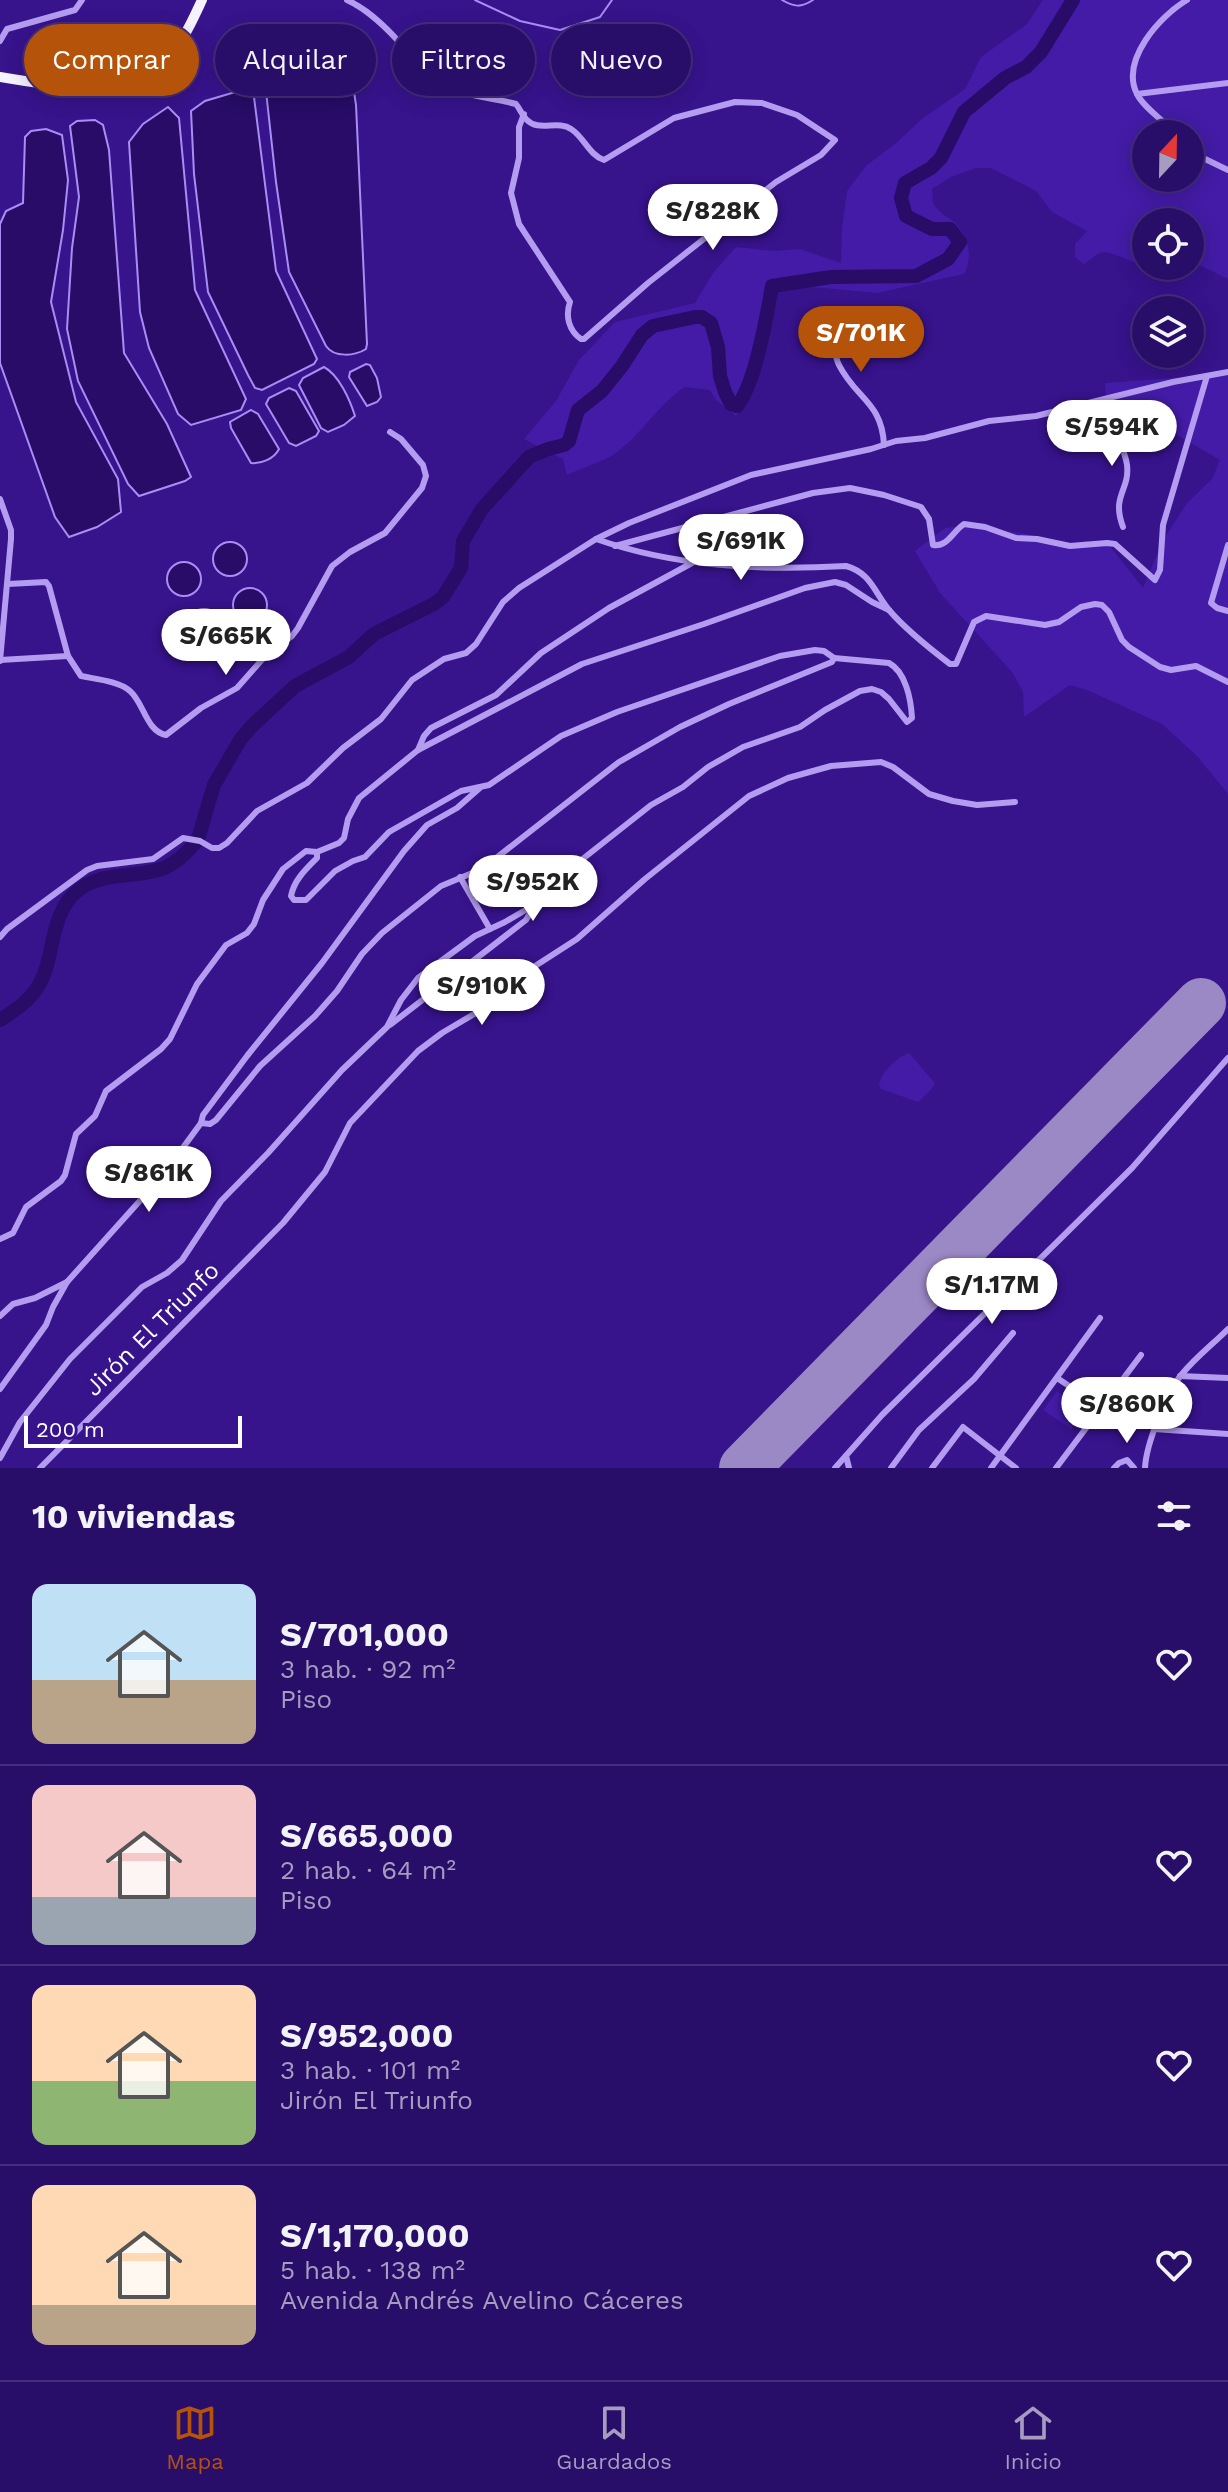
<!DOCTYPE html>
<html lang="es">
<head>
<meta charset="utf-8">
<style>
  :root { --surface:#290e69; --page:#31176f; --text:#f1f3f6; --muted:#a59cc0; --line:#452e7d; --accent:#b45309 }
  body { margin:0; font-family:"Work Sans",sans-serif; background:var(--page); color:var(--text); height:100vh; display:flex; flex-direction:column; font-size:30px; white-space:nowrap }
  * { box-sizing:border-box; margin:0 }
  p { font-size:26px; color:var(--muted) }
  .icon { flex:none; width:44px; height:44px; fill:none; stroke:currentColor; stroke-width:2; stroke-linecap:round; stroke-linejoin:round }
  .map { position:relative; height:1468px; overflow:hidden }
  .drawer { display:flex; flex-direction:column; background:var(--surface); flex:1 }
  .drawer>* { flex:none }
  .top-card { position:absolute; left:24px; top:24px; width:800px; height:72px; display:flex; gap:16px }
  .needle { width:52px; rotate:22deg }
  .controls { position:absolute; left:1132px; top:120px; display:grid; gap:16px }
  .controls a { display:grid; place-items:center; width:72px; height:72px; border-radius:50%; background:var(--surface); box-shadow:0 4px 20px #0003,0 0 0 2px var(--line); font-size:40px }
  .scale { position:absolute; left:24px; bottom:20px; width:218px; box-sizing:border-box; padding-left:8px; border:4px solid #fff; border-top:0; font-size:22px; line-height:28px; white-space:nowrap; color:#fff; -webkit-text-stroke:6px #37138c; paint-order:stroke }
  .price { position:absolute; translate:-50% -68px; padding:0 18px; border-radius:28px; background:#fff; color:#222; font-size:26px; line-height:52px; filter:drop-shadow(0 2px 4px #0008) }
  .price::after { content:''; position:absolute; left:50%; top:48px; width:24px; height:18px; margin-left:-12px; background:inherit; clip-path:polygon(0 0,100% 0,50% 100%) }
  .price.active { background:var(--accent); color:#fff }
  ul { padding:0; list-style:none }
  li { display:flex; align-items:center; gap:24px; height:200px; padding:0 32px }
  li+li { border-top:2px solid var(--line) }
  li span { display:grid; place-items:center; flex:none; width:224px; height:160px; border-radius:16px; color:#555 }
  li>.icon { margin-inline-start:auto }
  span .icon { width:96px; height:96px; fill:#fffc; stroke-width:1 }
  li b { font-size:34px }
  h2 { display:flex; justify-content:space-between; align-items:center; height:96px; padding:0 32px; font-size:34px }
  .tag { padding:0 28px; border-radius:36px; background:var(--surface); box-shadow:0 4px 20px #0003,0 0 0 2px var(--line); font-size:28px; line-height:72px }
  .tag.active { background:var(--accent); color:#fff }
  .tab-bar { display:flex; justify-content:space-around; align-items:center; height:112px; border-top:2px solid var(--line); background:var(--surface); font-size:22px; color:var(--muted) }
  .tab-bar a { display:grid; justify-items:center; gap:4px }
  .tab-bar .active { color:var(--accent) }
  .map>svg:first-child { display:block }
</style>
</head>
<body>
<div class="map">
<svg width="1228" height="1468" viewBox="0 0 1228 1468">
  <rect width="100%" height="100%" fill="#37138c"/>
  <g fill="#431ba6" fill-rule="evenodd">
    <path d="M1043,0H1228V279L1195,263L1190,266V222H1146V266H1190C1166,281 1142,264 1118,256C1112,254 1106,250 1100,253C1095,255 1089,261 1084,264L1075,257V244L1087,231L1052,212L1036,191L991,168H976L951,177L932,189C933,193 932,198 933,202C937,213 950,217 957,225C969,239 973,258 964,274L877,293L790,285L774,289C760,314 769,332 762,357C756,378 746,397 736,416L716,400L710,390L685,387C657,405 641,436 613,455C599,463 582,468 567,475L563,459L524,439L556,401L579,360L615,322L695,303L713,273L736,247L774,251L800,249L841,263L842,229L847,191L866,166L896,143L923,118L965,89L981,57L1027,24ZM1146,134H1190V178H1146Z"/>
    <polygon points="1228,374 1228,794 1197,756 1162,724 1087,690 1070,685 1024,717 1023,692 1012,672 940,593 915,551 945,528 964,526 1027,534 1059,547 1085,541 1109,545 1143,588 1162,542 1187,503 1212,479 1220,460 1177,435 1147,429 1106,400 1105,383"/>
    <path d="M909,1053L935,1083L931,1090L918,1102L881,1089L879,1085C881,1072 897,1057 909,1053Z"/>
    <polygon points="1057,1391 1084,1410 1071,1429 1043,1410"/>
  </g>
  <g fill="#280c68" stroke="#a98df4" stroke-width="2">
    <path d="M346,80L353,85L356,105L367,344L366,349C355,356 334,358 326,346L289,272L276,182L266,91L269,87L276,85Z"/>
    <polygon points="242,90 250,91 254,97 276,271 317,359 314,364 262,390 255,388 248,375 208,292 194,174 191,111 205,101"/>
    <polygon points="168,107 179,118 195,290 246,399 241,410 191,425 178,414 149,348 140,312 129,142 143,124"/>
    <polygon points="95,120 103,125 109,150 124,353 167,424 191,477 185,481 139,496 128,484 78,381 67,329 72,248 79,197 70,126 77,121"/>
    <polygon points="46,129 62,135 68,180 63,230 51,302 76,402 118,479 121,512 97,527 69,537 55,517 0,363 0,224 6,211 23,203 25,137 31,131"/>
    <polygon points="366,364 370,365 377,378 381,397 377,402 367,406 349,377 350,372"/>
    <path d="M324,367C339,375 350,400 355,416L344,425L328,432L321,428L299,385L303,378Z"/>
    <polygon points="289,388 296,391 319,431 316,436 296,446 289,443 266,404 269,398"/>
    <path d="M251,410L258,414L279,449C274,459 261,464 251,463L231,428L230,422Z"/>
    <circle cx="230" cy="559" r="17"/>
    <circle cx="184" cy="579" r="17"/>
    <circle cx="250" cy="605" r="17"/>
    <circle cx="204" cy="626" r="17"/>
  </g>
  <g fill="none" stroke-linecap="round" stroke-linejoin="round">
    <g stroke="#a98df4" stroke-width="2">
      <polyline points="475,0 520,21 560,30 600,17 612,0"/>
      <path d="M782,0C794,7 801,8 813,0"/>
    </g>
    <g stroke="#280c68" stroke-width="14">
      <path d="M198,839L214,785L240,740L252,726L295,686L349,657L374,634L434,604L443,597L461,568L463,541L482,509L529,457L548,449L564,445L569,441L578,410L602,391L622,366L642,335L653,326L695,317H702L711,323L718,347L720,376L725,392L731,404L737,406C755,385 767,315 772,286L831,277L916,276L948,259L960,242L950,229H932L906,216L901,198L905,183L931,168L941,158L964,112L1005,78L1026,67L1041,52L1073,0"/>
      <path d="M0,1020C14,1011 28,1002 37,988C56,959 48,917 76,892C101,870 138,879 164,868C178,862 187,852 197,841"/>
    </g>
    <polyline stroke="#9b89c6" stroke-width="50" points="744,1468 1201,1003"/>
    <g stroke="#b49cf1" stroke-width="6">
      <path d="M347,0C371,11 391,32 408,52C416,61 423,71 433,79C455,96 490,97 516,104C520,109 522,115 527,120C538,132 558,120 571,129C584,137 589,155 604,160L674,118L735,102L762,103L797,115L835,140L821,155L776,182L648,283L584,339H581C569,331 565,316 570,302L519,224L511,193L519,158V127L524,114"/>
      <polyline points="0,41 7,29 75,10 82,0"/>
      <polyline points="1137,94 1228,83"/>
      <path d="M1177,134C1166,123 1143,107 1137,94C1120,60 1160,16 1187,0"/>
      <polyline points="1190,146 1203,158 1228,170"/>
      <path d="M817,324C838,328 831,350 839,365C856,399 882,402 884,445"/>
      <path d="M1103,400C1109,417 1125,449 1127,465C1130,491 1111,495 1123,527"/>
      <polyline points="0,499 11,530 11,539 0,661"/>
      <path d="M596,539C676,567 761,571 846,566C871,573 874,592 889,610C906,630 929,648 950,664H956L974,622L986,616L1045,625L1059,622L1081,607L1095,604L1102,605L1109,612L1122,640L1129,647L1160,667L1171,670L1196,666L1228,682"/>
      <polyline points="1228,545 1211,603 1217,608 1228,611"/>
      <path d="M615,546L813,493L850,488L884,495L921,507L929,519L933,545C948,547 953,531 964,524L985,527L1016,538L1037,539L1070,546L1107,543L1115,544L1155,580L1160,570L1163,525L1207,376"/>
      <path d="M8,584L46,582L49,586L68,656L81,676C95,679 119,681 130,691C144,703 146,731 166,735L201,708L237,688L267,654L292,636L298,628L332,566L350,552L385,533L422,488L426,476L423,465L401,439L390,432"/>
      <polyline points="0,660 68,656"/>
      <polyline points="418,750 424,736 431,728 496,695 541,653 609,608 692,563"/>
      <path d="M481,787L457,808L427,825L404,851L322,963L247,1056L203,1115L201,1123L210,1124L216,1120L260,1066L315,1016L337,991L362,954L382,933L441,886L482,869L619,762L680,727L729,704L832,662L834,658L824,651L815,650L780,656L617,712L561,736L489,785L461,791L389,832L365,857L353,861L335,871L306,900H294L291,896C294,880 306,869 317,858V852L339,843L344,838L348,819L359,798L418,750L582,664L704,624L805,588L835,582L846,585L872,602L889,610"/>
      <polyline points="460,877 490,929"/>
      <polyline points="0,937 7,929 87,870 97,866 153,859 183,838 200,841 212,848 219,848 227,843 257,811 307,783 343,748 381,719 412,680 444,659 466,653 476,644 503,602 519,588 596,539 629,523 751,475 871,449 896,441 925,438 989,421 1036,416 1173,382 1228,372"/>
      <polyline points="390,1025 526,920 535,905"/>
      <polyline points="0,1239 13,1233 26,1207 61,1181 65,1175 76,1134 95,1116 106,1091 161,1049 170,1039 197,984 226,945 247,933 254,924 263,900 283,869 306,851 317,852"/>
      <polyline points="0,1316 13,1304 35,1298 67,1282"/>
      <polyline points="1180,1376 1228,1378"/>
      <polyline points="1057,1378 1101,1407"/>
      <polyline points="0,1389 46,1325 53,1307 67,1282 163,1175 201,1123"/>
      <polyline points="1154,1429 1228,1434"/>
      <polyline points="846,1456 849,1468"/>
      <path d="M0,1458L20,1422L70,1359L142,1287L167,1273L182,1260L221,1201L268,1153L342,1070L387,1027L401,1000L418,978L475,936L505,922L529,908L558,884L575,865L651,805L683,787L708,767L743,747L800,727L825,710L860,691L872,689L881,692L889,699L907,722L912,718C911,700 906,672 889,663L834,658"/>
      <polyline points="40,1468 283,1223 325,1172 350,1123 418,1051 442,1033 491,1004 515,979 577,939 645,879 749,796 788,778 831,766 881,762 893,767 929,794 953,801 977,805 1015,802"/>
      <polyline points="835,1468 882,1415 1132,1168 1228,1058"/>
      <polyline points="891,1468 919,1430 974,1379 1013,1333"/>
      <polyline points="932,1468 963,1427 1016,1468"/>
      <polyline points="991,1468 1100,1318"/>
      <polyline points="1056,1468 1141,1355"/>
      <polyline points="1114,1468 1119,1463 1127,1460 1134,1468"/>
      <path d="M1145,1468C1146,1444 1167,1392 1182,1374C1196,1357 1213,1344 1228,1329"/>
    </g>
    <path stroke="#f6f2ff" stroke-width="10" d="M0,77C58,87 139,100 179,44C188,31 195,15 202,0"/>
  </g>
  <g text-anchor="middle" stroke-width="8" stroke-linejoin="round" paint-order="stroke">
    <g font-size="24" fill="#fff" stroke="#37138c">
      <text transform="translate(152 1329) rotate(-45)" y="8">Jirón El Triunfo</text>
    </g>
  </g>
</svg>
<div class="controls">
<a><svg class="needle" viewBox="-14 -14 28 28"><path d="M0-13l5 13h-10z" fill="#e53935"/><path d="M0 13l5-13h-10z" fill="#a59cc0"/></svg></a>
<a><svg class="icon" aria-label="locate" viewBox="0 0 24 24"><circle cx="12" cy="12" r="6"/><path d="M12 2v4M12 18v4M2 12h4M18 12h4"/></svg></a>
<a><svg class="icon" aria-label="layers" viewBox="0 0 24 24"><path d="M12 4l9 5-9 5-9-5zM3 14l9 5 9-5"/></svg></a>
</div>
<div class="scale">200 m</div>
<b class="price" style="left:713px;top:252px">S/828K</b>
<b class="price active" style="left:861px;top:374px">S/701K</b>
<b class="price" style="left:1112px;top:468px">S/594K</b>
<b class="price" style="left:741px;top:582px">S/691K</b>
<b class="price" style="left:226px;top:677px">S/665K</b>
<b class="price" style="left:533px;top:923px">S/952K</b>
<b class="price" style="left:482px;top:1027px">S/910K</b>
<b class="price" style="left:149px;top:1214px">S/861K</b>
<b class="price" style="left:992px;top:1326px">S/1.17M</b>
<b class="price" style="left:1127px;top:1445px">S/860K</b>
<div class="top-card">
<a class="tag active">Comprar</a>
<a class="tag">Alquilar</a>
<a class="tag">Filtros</a>
<a class="tag">Nuevo</a>
</div>
</div>
<section class="drawer">
<h2>10 viviendas<svg class="icon" aria-label="filters" viewBox="0 0 24 24"><path d="M4 7h16M4 17h16"/><circle cx="9" cy="7" r="2"/><circle cx="15" cy="17" r="2"/></svg></h2>
<ul>
<li><span style="background:linear-gradient(#bfe0f5 60%,#b9a48a 0)"><svg class="icon" aria-label="home" viewBox="0 0 24 24"><path d="M3 11l9-7 9 7M6 9v11h12V9"/></svg></span><div><b>S/701,000</b><p>3 hab. · 92 m²</p><p>Piso</p></div><svg class="icon" aria-label="heart" viewBox="0 0 24 24"><path d="M12 20l-8-8c-3-5 5-10 8-4 3-6 11-1 8 4z"/></svg></li>
<li><span style="background:linear-gradient(#f6c9c9 70%,#9aa5b1 0)"><svg class="icon" aria-label="home" viewBox="0 0 24 24"><path d="M3 11l9-7 9 7M6 9v11h12V9"/></svg></span><div><b>S/665,000</b><p>2 hab. · 64 m²</p><p>Piso</p></div><svg class="icon" aria-label="heart" viewBox="0 0 24 24"><path d="M12 20l-8-8c-3-5 5-10 8-4 3-6 11-1 8 4z"/></svg></li>
<li><span style="background:linear-gradient(#ffd9b3 60%,#8fb573 0)"><svg class="icon" aria-label="home" viewBox="0 0 24 24"><path d="M3 11l9-7 9 7M6 9v11h12V9"/></svg></span><div><b>S/952,000</b><p>3 hab. · 101 m²</p><p>Jirón El Triunfo</p></div><svg class="icon" aria-label="heart" viewBox="0 0 24 24"><path d="M12 20l-8-8c-3-5 5-10 8-4 3-6 11-1 8 4z"/></svg></li>
<li><span style="background:linear-gradient(#ffd9b3 75%,#b9a48a 0)"><svg class="icon" aria-label="home" viewBox="0 0 24 24"><path d="M3 11l9-7 9 7M6 9v11h12V9"/></svg></span><div><b>S/1,170,000</b><p>5 hab. · 138 m²</p><p>Avenida Andrés Avelino Cáceres</p></div><svg class="icon" aria-label="heart" viewBox="0 0 24 24"><path d="M12 20l-8-8c-3-5 5-10 8-4 3-6 11-1 8 4z"/></svg></li>
</ul>
</section>
<nav class="tab-bar">
<a class="active"><svg class="icon" aria-label="map" viewBox="0 0 24 24"><path d="M3 6l6-2 6 2 6-2v14l-6 2-6-2-6 2zM9 4v14M15 6v14"/></svg>Mapa</a>
<a><svg class="icon" aria-label="saved" viewBox="0 0 24 24"><path d="M7 4h10v16l-5-4-5 4z"/></svg>Guardados</a>
<a><svg class="icon" aria-label="home" viewBox="0 0 24 24"><path d="M3 11l9-7 9 7M6 9v11h12V9"/></svg>Inicio</a>
</nav>
</body>
</html>
